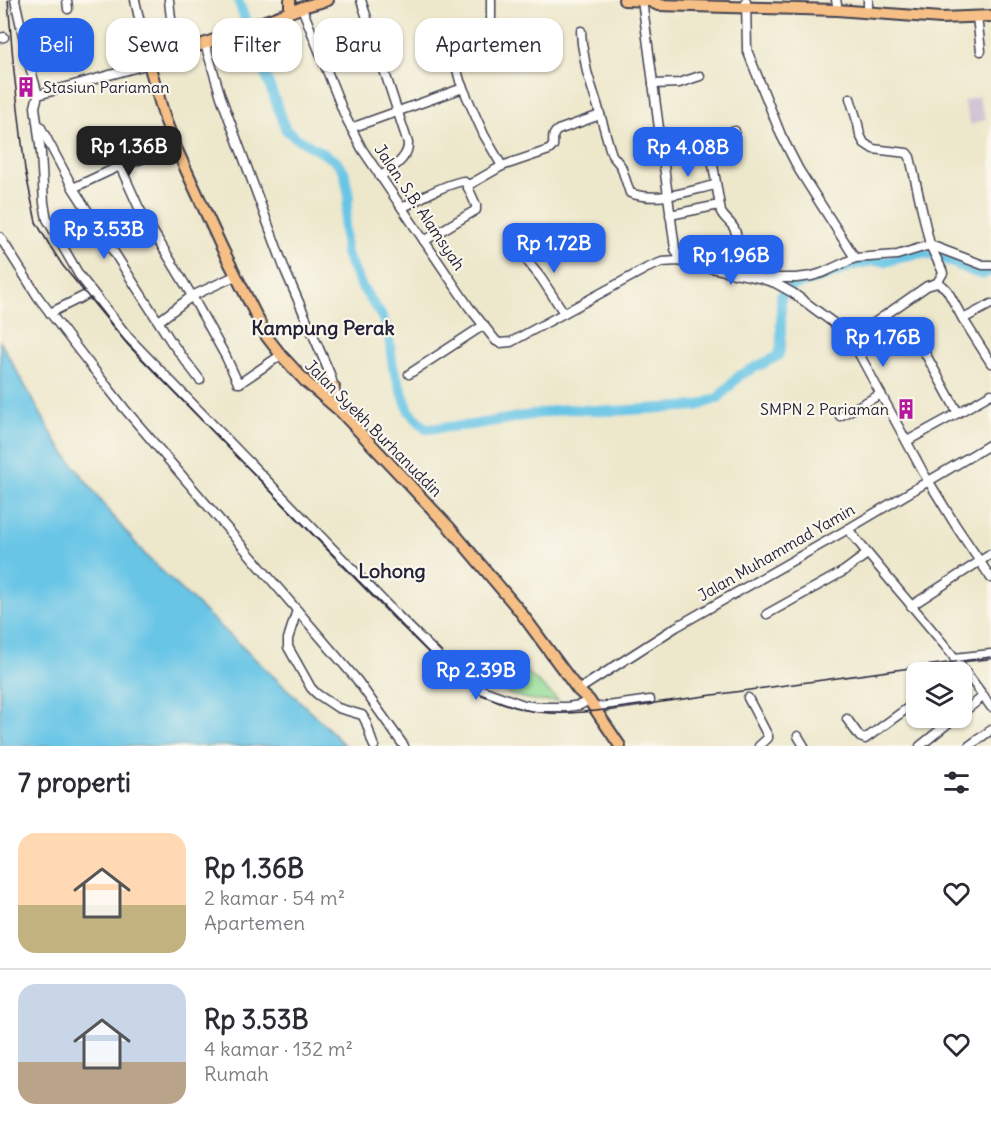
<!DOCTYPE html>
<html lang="id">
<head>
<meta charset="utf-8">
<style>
  :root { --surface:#fff; --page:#f7f7f7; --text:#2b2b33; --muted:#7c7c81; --line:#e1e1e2; --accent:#2563eb }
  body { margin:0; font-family:Delius,sans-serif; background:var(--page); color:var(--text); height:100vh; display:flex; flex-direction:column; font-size:22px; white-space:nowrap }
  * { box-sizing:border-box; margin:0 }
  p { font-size:20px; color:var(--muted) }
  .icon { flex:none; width:33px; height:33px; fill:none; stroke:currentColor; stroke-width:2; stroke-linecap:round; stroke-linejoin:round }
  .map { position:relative; height:746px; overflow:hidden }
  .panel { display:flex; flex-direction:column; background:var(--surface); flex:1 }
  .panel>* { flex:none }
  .banner { position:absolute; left:18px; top:18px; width:600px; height:54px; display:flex; gap:12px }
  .tools { position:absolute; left:906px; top:662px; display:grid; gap:12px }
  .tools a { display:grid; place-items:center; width:66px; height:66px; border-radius:12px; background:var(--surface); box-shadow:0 2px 4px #0004; font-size:30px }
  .price { position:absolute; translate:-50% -51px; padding:0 14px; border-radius:12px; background:var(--accent); color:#fff; font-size:20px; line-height:39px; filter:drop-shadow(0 2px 3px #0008) }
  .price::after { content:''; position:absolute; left:50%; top:36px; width:18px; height:14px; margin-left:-9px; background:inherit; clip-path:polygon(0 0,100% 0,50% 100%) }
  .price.on { background:#222; color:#fff }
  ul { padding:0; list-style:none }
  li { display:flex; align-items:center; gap:18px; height:150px; padding:0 18px }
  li+li { border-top:2px solid var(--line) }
  li span { display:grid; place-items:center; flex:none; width:168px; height:120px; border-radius:18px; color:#555 }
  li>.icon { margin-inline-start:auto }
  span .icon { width:72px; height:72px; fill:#fffc; stroke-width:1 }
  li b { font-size:26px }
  h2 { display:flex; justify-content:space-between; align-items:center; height:72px; padding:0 18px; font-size:26px }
  .pill { padding:0 21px; border-radius:18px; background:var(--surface); box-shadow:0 2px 4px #0004; font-size:21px; line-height:54px }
  .pill.on { background:var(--accent); color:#fff }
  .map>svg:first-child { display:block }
</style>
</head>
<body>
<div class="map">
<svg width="991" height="746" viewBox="0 0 991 746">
  <rect width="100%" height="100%" fill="#fbf7ec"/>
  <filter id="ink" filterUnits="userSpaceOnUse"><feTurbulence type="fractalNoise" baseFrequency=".0167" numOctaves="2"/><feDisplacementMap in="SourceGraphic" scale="12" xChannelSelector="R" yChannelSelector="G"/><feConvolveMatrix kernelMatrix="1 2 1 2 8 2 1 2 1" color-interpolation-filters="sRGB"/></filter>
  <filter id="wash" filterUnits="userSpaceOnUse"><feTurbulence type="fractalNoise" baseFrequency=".008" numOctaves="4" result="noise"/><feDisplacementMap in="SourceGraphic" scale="24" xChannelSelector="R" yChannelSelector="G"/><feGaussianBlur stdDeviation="1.35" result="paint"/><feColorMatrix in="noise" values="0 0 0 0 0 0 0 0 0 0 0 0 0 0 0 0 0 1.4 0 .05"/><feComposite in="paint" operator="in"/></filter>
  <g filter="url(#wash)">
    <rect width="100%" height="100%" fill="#ede7cb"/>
    <polygon fill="#cdbed2" points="978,96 986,119 971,125 963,101"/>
    <polygon fill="#96de98" stroke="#5c806a" stroke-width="1.5" points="508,655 559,701 538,701 511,695 476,676"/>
    <polygon fill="#68c5e6" stroke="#457490" stroke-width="1.5" points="0,341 57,443 111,514 147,557 325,725 345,746 0,746"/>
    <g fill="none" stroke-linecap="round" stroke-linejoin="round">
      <polyline stroke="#68c5e6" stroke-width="10" points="238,0 286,130 295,137 336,161 344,171 349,196 344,226 346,254 362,287 381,315 388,330 393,367 409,411 426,429 472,425 565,409 612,411 697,406 718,398 740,375 778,356 781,346 781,296 791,286 827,276 853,265 871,261 889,261 910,255 924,253 942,258 974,272 984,274 991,271"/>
    </g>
  </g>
  <g filter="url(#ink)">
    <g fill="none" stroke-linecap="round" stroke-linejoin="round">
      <g stroke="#404051" stroke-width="11">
        <g id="minor">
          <polyline points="15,0 30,67 38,95 35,107 41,153 44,203 47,219 79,275 128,337 394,612 455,672 482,690 524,705 538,707 567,707 580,705 589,700"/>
          <polyline points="67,0 68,9"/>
          <polyline points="169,0 172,28 180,53"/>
          <path d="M361,0L408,143C409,159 391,168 380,177"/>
          <polyline points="491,0 491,43 496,58"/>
          <polyline points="642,0 675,249 678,255 686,262"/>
          <polyline points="836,0 837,4"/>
          <polyline points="868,0 868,6"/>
          <polyline points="746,1 747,50 781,135 799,170 855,258"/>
          <polyline points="302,8 345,116 362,149 469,307 496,341 500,343 511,342 647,268 662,262 678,261 759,278 775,283 793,293 847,333 851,339 923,472 956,526 991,578"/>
          <polyline points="977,17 981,51"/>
          <path d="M581,31L582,44L587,72L598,107L610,149L612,155L621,166L630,193C658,203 688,191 715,185"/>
          <polyline points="0,38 4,37"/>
          <polyline points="454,38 452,51 460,81 463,88"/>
          <polyline points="205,44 221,97 285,270 330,374 341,411"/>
          <polyline points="653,84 679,83 700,76"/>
          <polyline points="38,95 149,64 135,0"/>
          <polyline points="850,98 858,124 860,135 864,143 873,149 907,153 910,157 930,245 942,270 943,273 937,283"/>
          <polyline points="40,126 73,188 172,343 200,380"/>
          <polyline points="351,128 463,88 484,135 502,166 467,186"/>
          <polyline points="120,166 139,208 192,296 235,276"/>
          <path d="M502,166L549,150L553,146C554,138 551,135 558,130L600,115"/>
          <polyline points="73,188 120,166 176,148"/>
          <path d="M402,208C421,198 441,186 463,181L466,183L476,205V210L424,241"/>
          <polyline points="670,215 719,205"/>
          <polyline points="0,237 38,297 80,352 124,408 357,680 404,746"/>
          <polyline points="520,252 541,278 564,313"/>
          <path d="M734,274C738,261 741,234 731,224C727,219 724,218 721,212L712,159L709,137L735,131"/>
          <polyline points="769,278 796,278 812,276 822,273 855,258 897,255 930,245 983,265 991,265"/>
          <polyline points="50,313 92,292"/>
          <polyline points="963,319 991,304"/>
          <polyline points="159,321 192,296 226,357 238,383 240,383 281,355"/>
          <polyline points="851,339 927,286 937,283 943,286 947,290 963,319 991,363"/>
          <polyline points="920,344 958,413"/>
          <polyline points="409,374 484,325"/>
          <polyline points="840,416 881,394"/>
          <polyline points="907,441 958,413 991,394"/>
          <path d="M848,529C895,589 948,644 991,707"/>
          <polyline points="911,606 991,554"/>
          <path d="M297,610L288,639V647L311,688L317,694L338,708L362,715C369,724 369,736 374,746"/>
          <polyline points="767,614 844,571 867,554"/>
          <polyline points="954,658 991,654"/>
          <polyline points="578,690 676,627 848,529 991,444"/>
          <polyline points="748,698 768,736 768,738 759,746"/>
          <polyline points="594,708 650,700"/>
          <polyline points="962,713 984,696"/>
          <polyline points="847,719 860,737 865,739 916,702"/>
          <polyline points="798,736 804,746"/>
          <polyline points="920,746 956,717"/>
          <polyline points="969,746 991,730"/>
        </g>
      </g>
      <g stroke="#404051" stroke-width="14">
        <g id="major">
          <polyline points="290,0 290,12"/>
          <polyline points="328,0 306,6 149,64 165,119 176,148 222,248 267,337 281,355 306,382 341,412 449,527 519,610 578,690 589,700 620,746"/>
          <polyline points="624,0 650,1 655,0"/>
          <polyline points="650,1 658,5 837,10 941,18 991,16"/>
          <polyline points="322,395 332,391 334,387"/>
        </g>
      </g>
      <use href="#minor" stroke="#fff" stroke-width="8"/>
      <use href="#major" stroke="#f5bf86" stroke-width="10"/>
      <path stroke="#22223b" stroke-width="1.5" d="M8,0L14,72L25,170L36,222L50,246L63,266L128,345L439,663C446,670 453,677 461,682C482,698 522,712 549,713C564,714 580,712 596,711L991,657"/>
    </g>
  </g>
  <defs>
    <g id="building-bare" transform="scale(1.62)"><path d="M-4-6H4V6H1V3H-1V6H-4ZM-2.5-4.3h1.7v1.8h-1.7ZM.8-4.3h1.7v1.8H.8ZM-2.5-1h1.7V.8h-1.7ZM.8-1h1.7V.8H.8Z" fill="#b5179e" stroke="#fbf7ec" stroke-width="2.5" paint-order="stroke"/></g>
  </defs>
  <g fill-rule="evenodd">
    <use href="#building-bare" x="26" y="87"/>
    <use href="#building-bare" x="906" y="409"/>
  </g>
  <g text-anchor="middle" stroke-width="4.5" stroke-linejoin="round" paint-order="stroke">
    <g font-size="16" fill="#22223b" stroke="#fbf7ec" text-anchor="start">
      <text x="43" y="93">Stasiun Pariaman</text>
      <text x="889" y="415" text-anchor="end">SMPN 2 Pariaman</text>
    </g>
    <g font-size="16" fill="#22223b" stroke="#fbf7ec">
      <text transform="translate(420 207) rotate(56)" y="6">Jalan. S.B. Alamsyah</text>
      <text transform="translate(374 428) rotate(45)" y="6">Jalan Syekh Burhanuddin</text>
      <text transform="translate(776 552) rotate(-30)" y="6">Jalan Muhammad Yamin</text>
    </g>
    <g font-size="20" font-weight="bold" fill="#22223b" stroke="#fbf7ec">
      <text x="323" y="335">Kampung Perak</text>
      <text x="392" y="578">Lohong</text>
    </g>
  </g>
</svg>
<div class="tools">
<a><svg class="icon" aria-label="layers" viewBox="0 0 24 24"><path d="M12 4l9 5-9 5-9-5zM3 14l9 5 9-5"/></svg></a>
</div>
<b class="price on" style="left:129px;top:177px">Rp 1.36B</b>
<b class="price" style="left:688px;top:178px">Rp 4.08B</b>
<b class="price" style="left:104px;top:260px">Rp 3.53B</b>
<b class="price" style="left:554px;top:274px">Rp 1.72B</b>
<b class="price" style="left:731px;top:286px">Rp 1.96B</b>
<b class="price" style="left:883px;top:368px">Rp 1.76B</b>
<b class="price" style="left:476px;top:701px">Rp 2.39B</b>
<div class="banner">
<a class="pill on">Beli</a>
<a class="pill">Sewa</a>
<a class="pill">Filter</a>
<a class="pill">Baru</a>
<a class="pill">Apartemen</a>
</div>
</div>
<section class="panel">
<h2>7 properti<svg class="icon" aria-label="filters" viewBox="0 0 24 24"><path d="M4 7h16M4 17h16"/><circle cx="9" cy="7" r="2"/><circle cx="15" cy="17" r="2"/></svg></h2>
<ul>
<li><span style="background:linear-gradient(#ffd9b3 60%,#c2b280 0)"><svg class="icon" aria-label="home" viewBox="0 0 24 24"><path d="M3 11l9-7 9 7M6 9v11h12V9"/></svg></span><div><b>Rp 1.36B</b><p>2 kamar · 54 m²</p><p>Apartemen</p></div><svg class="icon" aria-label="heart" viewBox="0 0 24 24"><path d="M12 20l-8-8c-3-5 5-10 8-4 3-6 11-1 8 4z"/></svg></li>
<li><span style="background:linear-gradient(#c9d6e8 65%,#b9a48a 0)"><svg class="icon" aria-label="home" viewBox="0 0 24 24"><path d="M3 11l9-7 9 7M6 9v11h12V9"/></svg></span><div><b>Rp 3.53B</b><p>4 kamar · 132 m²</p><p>Rumah</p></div><svg class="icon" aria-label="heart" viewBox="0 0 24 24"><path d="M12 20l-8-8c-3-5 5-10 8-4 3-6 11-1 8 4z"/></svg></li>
</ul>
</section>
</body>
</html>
